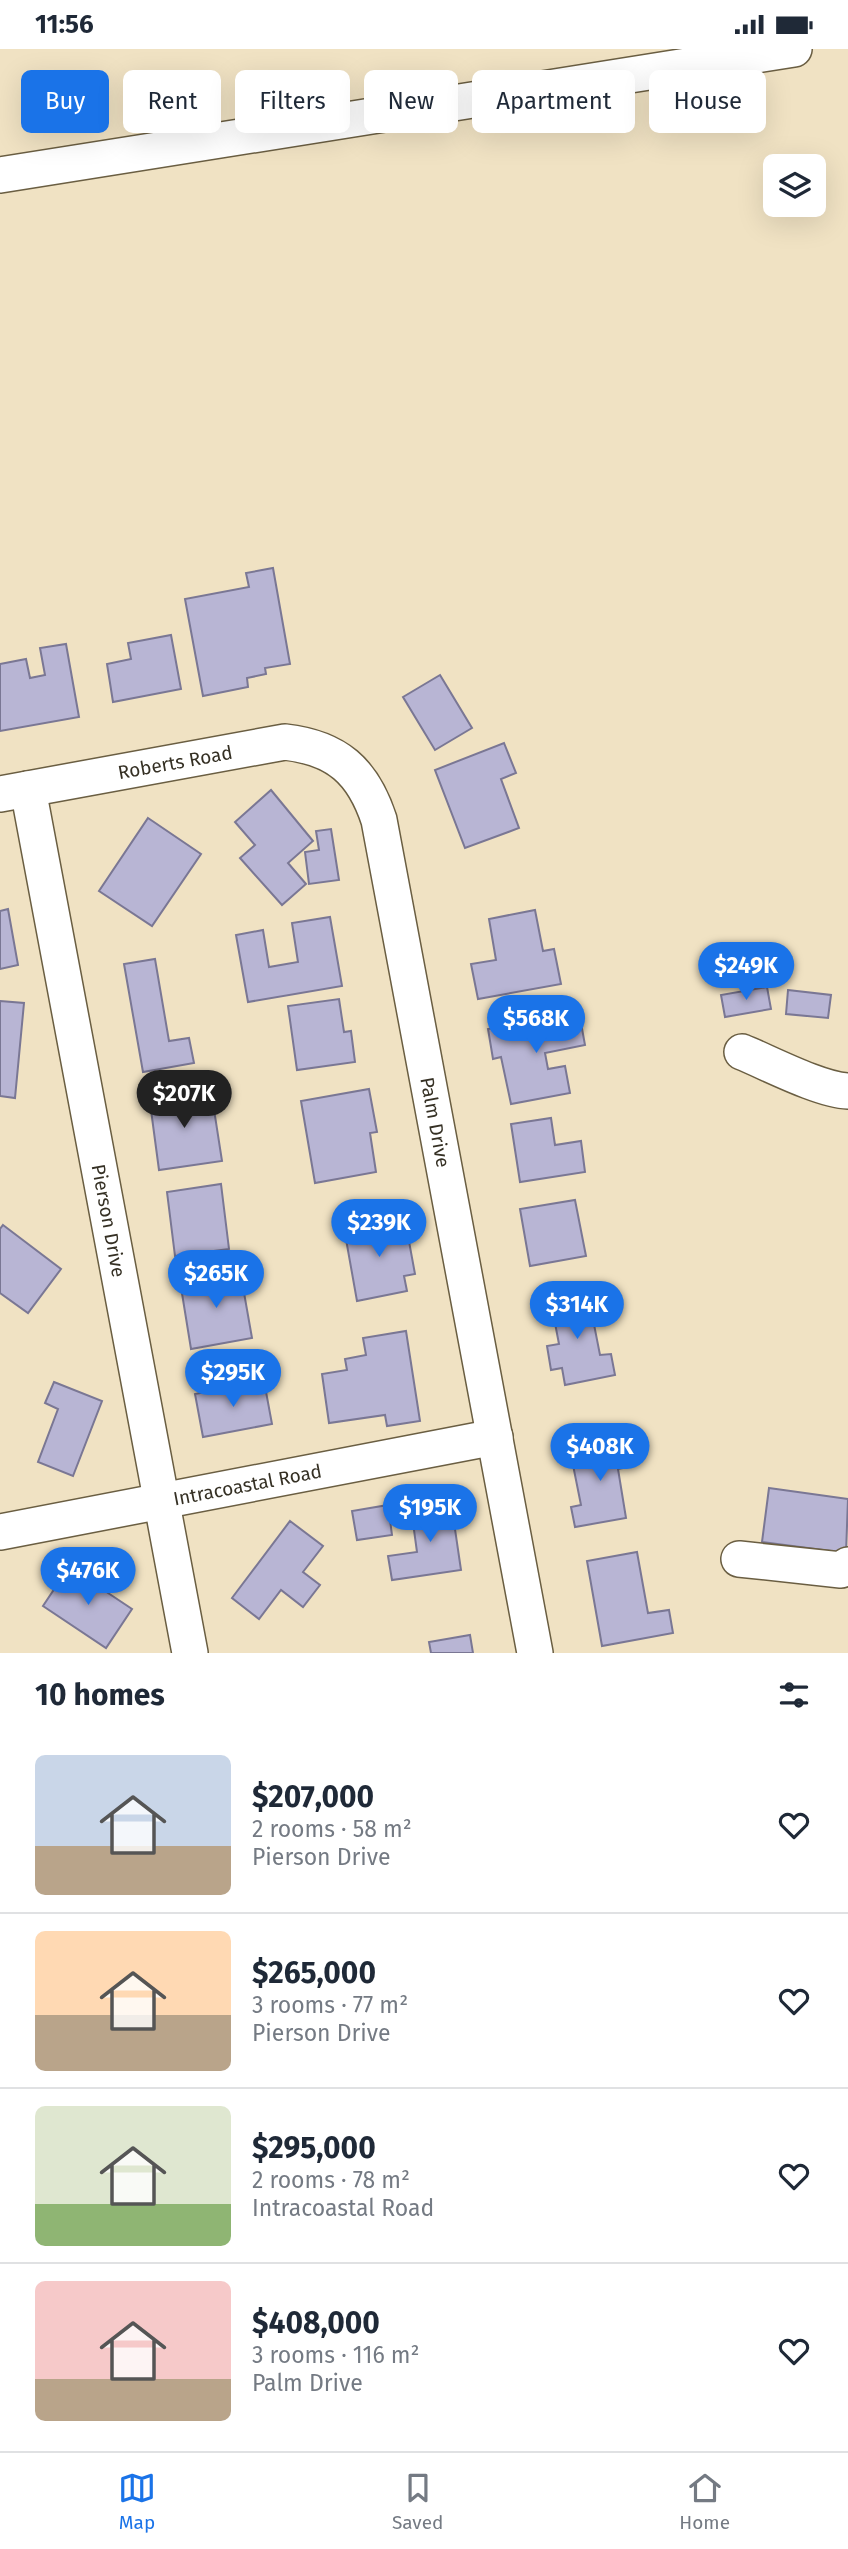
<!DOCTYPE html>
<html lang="en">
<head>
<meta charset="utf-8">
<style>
  :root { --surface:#fff; --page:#f6f6f7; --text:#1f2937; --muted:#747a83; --line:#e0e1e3; --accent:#1a73e8 }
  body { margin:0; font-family:"Fira Sans",sans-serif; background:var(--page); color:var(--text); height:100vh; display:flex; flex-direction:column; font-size:26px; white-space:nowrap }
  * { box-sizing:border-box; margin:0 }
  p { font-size:23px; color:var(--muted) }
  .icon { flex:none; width:38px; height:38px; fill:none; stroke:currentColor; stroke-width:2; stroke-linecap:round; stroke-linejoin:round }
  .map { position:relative; height:1604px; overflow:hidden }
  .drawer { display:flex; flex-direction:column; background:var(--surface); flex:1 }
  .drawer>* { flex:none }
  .top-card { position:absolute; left:21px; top:21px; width:807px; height:63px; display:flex; gap:14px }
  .fabs { position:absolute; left:763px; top:105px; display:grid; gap:14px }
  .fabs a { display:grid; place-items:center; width:63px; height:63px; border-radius:10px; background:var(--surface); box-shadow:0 7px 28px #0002; font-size:35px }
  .price { position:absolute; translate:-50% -60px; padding:0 16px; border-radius:24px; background:var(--accent); color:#fff; font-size:23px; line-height:46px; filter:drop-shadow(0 2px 4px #0008) }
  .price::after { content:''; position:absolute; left:50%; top:42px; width:21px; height:16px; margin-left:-10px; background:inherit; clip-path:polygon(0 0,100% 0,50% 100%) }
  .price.current { background:#222; color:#fff }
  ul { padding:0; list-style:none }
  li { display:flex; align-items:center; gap:21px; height:175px; padding:0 35px }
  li+li { border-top:2px solid var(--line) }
  li span { display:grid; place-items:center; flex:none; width:196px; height:140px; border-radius:10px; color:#555 }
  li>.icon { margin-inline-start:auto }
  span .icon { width:84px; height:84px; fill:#fffc; stroke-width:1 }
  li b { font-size:30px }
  h2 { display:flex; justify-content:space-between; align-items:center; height:84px; padding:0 35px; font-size:30px }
  .chip { padding:0 24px; border-radius:10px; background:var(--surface); box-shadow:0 7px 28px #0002; font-size:24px; line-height:63px }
  .chip.current { background:var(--accent); color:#fff }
  .status { display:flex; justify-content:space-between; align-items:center; height:49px; padding:0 35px; background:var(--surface); direction:ltr }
  .status svg { height:19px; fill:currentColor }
  .tab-bar { display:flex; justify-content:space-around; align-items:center; height:98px; border-top:2px solid var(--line); background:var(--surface); font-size:19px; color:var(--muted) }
  .tab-bar a { display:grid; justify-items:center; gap:4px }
  .tab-bar .current { color:var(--accent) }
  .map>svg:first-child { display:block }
</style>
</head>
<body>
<div class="status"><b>11:56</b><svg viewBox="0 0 49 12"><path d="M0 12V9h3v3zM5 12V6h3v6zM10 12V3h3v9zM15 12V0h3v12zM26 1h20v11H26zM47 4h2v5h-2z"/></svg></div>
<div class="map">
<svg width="848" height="1604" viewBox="0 0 848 1604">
  <rect width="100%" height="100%" fill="#f0e2c3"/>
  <g fill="#b8b5d4" stroke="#7a7794" stroke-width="2">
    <polygon points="273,519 290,615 265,619 266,625 247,629 248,638 203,647 185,550 249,538 246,524"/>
    <polygon points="171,586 181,640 113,653 107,615 131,610 128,594"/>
    <polygon points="66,595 79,668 0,682 0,615 26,610 30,629 45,626 40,599"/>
    <polygon points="440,626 472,679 435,701 403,648"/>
    <polygon points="504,694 516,724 501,730 519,779 465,799 435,721"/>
    <polygon points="271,741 313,792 288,814 306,835 282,856 240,809 255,796 235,773"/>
    <polygon points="148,769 201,805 152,877 99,842"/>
    <polygon points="331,780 339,831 309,835 305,803 319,801 316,782"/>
    <polygon points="8,860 18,916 0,920 0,862"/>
    <polygon points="535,861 543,902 554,900 561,935 478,950 471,915 496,911 489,870"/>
    <polygon points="330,868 342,937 248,953 236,886 263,881 269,918 298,913 292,874"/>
    <polygon points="155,910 169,992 189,989 194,1014 143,1023 124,915"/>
    <polygon points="767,938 771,960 725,968 721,946"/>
    <polygon points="788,941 831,946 828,969 786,965"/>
    <polygon points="339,950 344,983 351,982 355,1013 297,1021 288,957"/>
    <polygon points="0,952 24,954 15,1049 0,1047"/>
    <polygon points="579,963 585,996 545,1004 548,1020 565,1017 570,1044 511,1055 501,1008 493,1010 488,980"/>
    <polygon points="192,1039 195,1056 213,1054 222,1112 159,1121 149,1046"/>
    <polygon points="369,1040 377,1083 370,1084 376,1123 315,1134 301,1052"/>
    <polygon points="551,1069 555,1096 581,1092 585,1123 520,1133 511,1075"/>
    <polygon points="221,1135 229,1200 175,1207 167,1143"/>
    <polygon points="575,1151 586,1207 530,1217 520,1160"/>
    <polygon points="394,1170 398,1189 408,1187 415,1225 404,1227 407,1242 357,1252 344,1179"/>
    <polygon points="3,1176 61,1220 28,1264 0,1244 0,1180"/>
    <polygon points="240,1221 252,1289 191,1300 180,1232"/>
    <polygon points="587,1240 600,1306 611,1305 615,1326 565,1336 562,1319 551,1321 547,1297 559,1295 550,1248"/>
    <polygon points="406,1282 420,1372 387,1377 385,1366 329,1374 322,1325 347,1321 345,1310 366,1306 363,1289"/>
    <polygon points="264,1332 272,1375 203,1388 195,1345"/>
    <polygon points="54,1333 102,1352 73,1427 38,1413 58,1360 45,1354"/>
    <polygon points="622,1384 628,1418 618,1420 626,1469 575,1478 571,1458 581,1456 571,1406 601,1400 599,1389"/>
    <polygon points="769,1439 848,1450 846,1504 762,1493"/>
    <polygon points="451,1453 461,1521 392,1531 388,1507 417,1503 411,1459"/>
    <polygon points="388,1456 392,1486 357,1491 352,1462"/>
    <polygon points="290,1472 323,1497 303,1523 320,1536 303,1558 281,1541 259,1570 232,1549"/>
    <polygon points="637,1503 648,1564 669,1561 673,1584 602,1597 587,1512"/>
    <polygon points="69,1518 132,1560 106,1599 43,1557"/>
    <polygon points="470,1586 473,1604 431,1604 429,1593"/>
  </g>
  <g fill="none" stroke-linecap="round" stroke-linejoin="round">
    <g stroke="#6a5e42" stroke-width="38">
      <g id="minor">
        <polyline points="0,126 794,0"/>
        <path id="s1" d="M28,740L190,1604"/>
        <path id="s2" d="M0,745L285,693C337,699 363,722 379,771L535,1604"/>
        <path d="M742,1003C769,1014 820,1041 848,1042"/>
        <path id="s3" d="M0,1483L495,1388"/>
        <polyline points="739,1510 841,1521 848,1516"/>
      </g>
    </g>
    <use href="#minor" stroke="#fff" stroke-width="35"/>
  </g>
  <g text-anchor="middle" stroke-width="5" stroke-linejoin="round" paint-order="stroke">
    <g font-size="19" fill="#353024" stroke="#fef0d0">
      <text dy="7" stroke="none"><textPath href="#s2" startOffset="178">Roberts Road</textPath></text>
      <text dy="7" stroke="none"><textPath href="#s2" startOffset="728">Palm Drive</textPath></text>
      <text dy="7" stroke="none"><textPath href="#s1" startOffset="439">Pierson Drive</textPath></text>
      <text dy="7" stroke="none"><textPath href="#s3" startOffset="252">Intracoastal Road</textPath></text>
    </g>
  </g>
</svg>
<div class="fabs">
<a><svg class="icon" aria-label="layers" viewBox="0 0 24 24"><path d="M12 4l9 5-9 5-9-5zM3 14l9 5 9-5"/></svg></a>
</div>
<b class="price" style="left:746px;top:953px">$249K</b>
<b class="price" style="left:536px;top:1006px">$568K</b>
<b class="price current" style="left:184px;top:1081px">$207K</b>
<b class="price" style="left:379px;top:1210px">$239K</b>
<b class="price" style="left:216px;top:1261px">$265K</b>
<b class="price" style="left:577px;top:1292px">$314K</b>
<b class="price" style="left:233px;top:1360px">$295K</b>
<b class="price" style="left:600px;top:1434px">$408K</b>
<b class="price" style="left:430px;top:1495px">$195K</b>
<b class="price" style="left:88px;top:1558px">$476K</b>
<div class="top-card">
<a class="chip current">Buy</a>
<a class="chip">Rent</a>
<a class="chip">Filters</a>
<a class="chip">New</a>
<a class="chip">Apartment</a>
<a class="chip">House</a>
</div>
</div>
<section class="drawer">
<h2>10 homes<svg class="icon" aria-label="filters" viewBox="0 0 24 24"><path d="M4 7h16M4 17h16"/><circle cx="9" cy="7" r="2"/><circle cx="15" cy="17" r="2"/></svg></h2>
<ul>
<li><span style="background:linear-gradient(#c9d6e8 65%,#b9a48a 0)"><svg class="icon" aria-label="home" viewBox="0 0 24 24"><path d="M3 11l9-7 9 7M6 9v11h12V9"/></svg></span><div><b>$207,000</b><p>2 rooms · 58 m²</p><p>Pierson Drive</p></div><svg class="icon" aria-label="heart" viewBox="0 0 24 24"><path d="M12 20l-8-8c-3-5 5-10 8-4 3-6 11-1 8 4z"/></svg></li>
<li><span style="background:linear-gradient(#ffd9b3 60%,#b9a48a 0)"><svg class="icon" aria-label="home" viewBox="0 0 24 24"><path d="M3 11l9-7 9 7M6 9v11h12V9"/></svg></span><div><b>$265,000</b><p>3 rooms · 77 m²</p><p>Pierson Drive</p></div><svg class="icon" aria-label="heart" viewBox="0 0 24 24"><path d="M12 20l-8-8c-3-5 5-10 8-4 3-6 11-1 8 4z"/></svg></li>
<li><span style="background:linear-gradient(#dfe7d0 70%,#8fb573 0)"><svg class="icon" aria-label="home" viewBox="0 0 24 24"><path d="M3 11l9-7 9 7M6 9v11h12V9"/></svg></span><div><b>$295,000</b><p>2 rooms · 78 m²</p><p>Intracoastal Road</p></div><svg class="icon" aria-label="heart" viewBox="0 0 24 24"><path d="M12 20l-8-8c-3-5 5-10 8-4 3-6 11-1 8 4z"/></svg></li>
<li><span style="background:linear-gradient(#f6c9c9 70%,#b9a48a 0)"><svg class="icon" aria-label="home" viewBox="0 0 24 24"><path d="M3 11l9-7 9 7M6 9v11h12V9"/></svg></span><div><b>$408,000</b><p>3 rooms · 116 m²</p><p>Palm Drive</p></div><svg class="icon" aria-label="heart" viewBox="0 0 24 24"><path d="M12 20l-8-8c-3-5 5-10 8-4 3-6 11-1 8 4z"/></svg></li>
</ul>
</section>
<nav class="tab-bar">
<a class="current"><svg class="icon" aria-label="map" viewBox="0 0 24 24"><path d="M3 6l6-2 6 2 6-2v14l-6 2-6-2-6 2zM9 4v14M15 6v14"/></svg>Map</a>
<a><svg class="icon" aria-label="saved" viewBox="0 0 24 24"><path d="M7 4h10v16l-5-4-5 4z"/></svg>Saved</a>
<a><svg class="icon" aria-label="home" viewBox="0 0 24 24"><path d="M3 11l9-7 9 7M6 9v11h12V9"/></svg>Home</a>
</nav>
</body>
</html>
